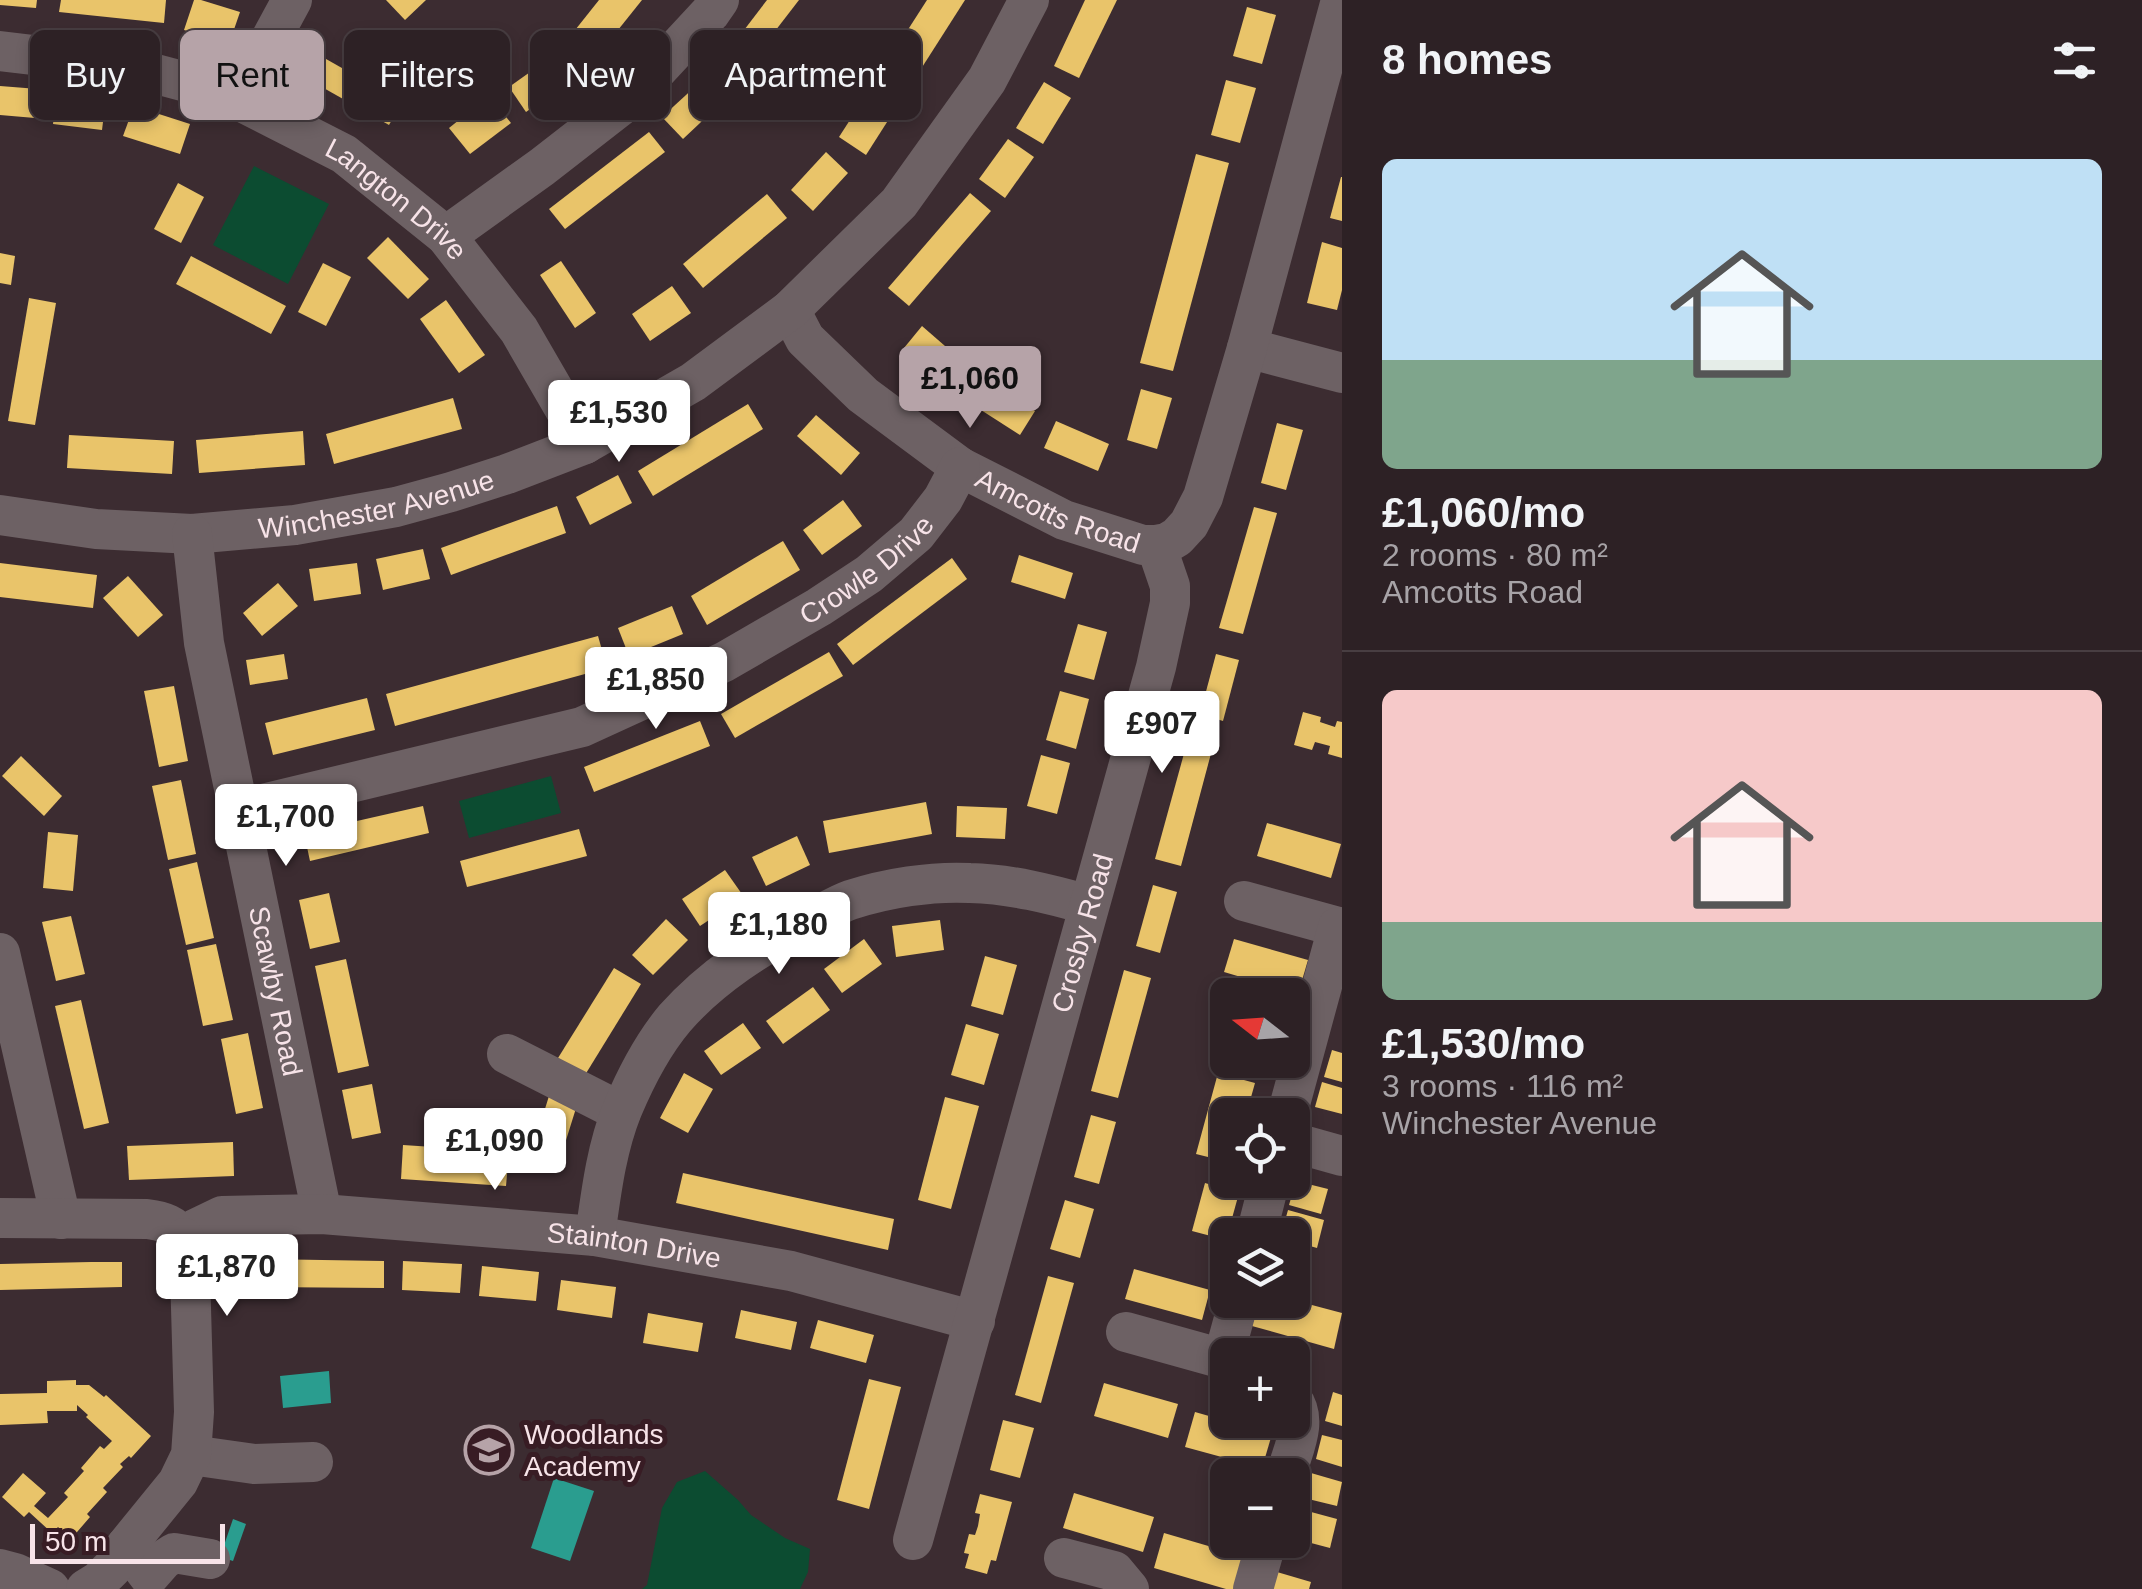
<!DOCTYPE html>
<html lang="en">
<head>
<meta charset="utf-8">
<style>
  :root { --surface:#2d2125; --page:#35292d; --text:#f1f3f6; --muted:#a7a3a7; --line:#483e42; --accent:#b6a3a8 }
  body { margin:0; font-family:Helvetica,sans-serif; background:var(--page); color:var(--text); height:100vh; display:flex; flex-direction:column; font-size:38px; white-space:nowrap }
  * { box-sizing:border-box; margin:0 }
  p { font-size:32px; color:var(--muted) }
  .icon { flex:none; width:55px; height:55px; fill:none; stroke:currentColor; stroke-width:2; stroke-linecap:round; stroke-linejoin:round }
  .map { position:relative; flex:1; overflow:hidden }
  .panel { display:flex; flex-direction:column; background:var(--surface); width:800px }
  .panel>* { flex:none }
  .hud { position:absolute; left:30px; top:30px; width:950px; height:90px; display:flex; gap:20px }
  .needle { width:65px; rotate:287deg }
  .fabs { position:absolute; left:1210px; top:978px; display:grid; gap:20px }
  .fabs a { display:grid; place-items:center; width:100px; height:100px; border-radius:15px; background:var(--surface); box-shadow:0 5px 15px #0003,0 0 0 2px var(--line); font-size:50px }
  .scale { position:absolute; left:30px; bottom:25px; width:195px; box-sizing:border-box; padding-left:10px; border:5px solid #f7e3e8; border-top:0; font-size:28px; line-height:35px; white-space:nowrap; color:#f7e3e8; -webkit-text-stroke:8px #381c24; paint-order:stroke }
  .price { position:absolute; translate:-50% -85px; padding:0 22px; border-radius:10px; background:#fff; color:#222; font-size:32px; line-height:65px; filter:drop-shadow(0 2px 5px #0008) }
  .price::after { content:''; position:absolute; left:50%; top:60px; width:30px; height:22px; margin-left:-15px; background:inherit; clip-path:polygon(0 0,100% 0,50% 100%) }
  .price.selected { background:var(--accent); color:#111 }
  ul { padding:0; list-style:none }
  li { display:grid; align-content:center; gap:20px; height:530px; padding:0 40px }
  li+li { border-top:2px solid var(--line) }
  li span { display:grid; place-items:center; height:310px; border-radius:15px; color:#555 }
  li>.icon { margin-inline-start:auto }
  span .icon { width:180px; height:180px; fill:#fffc; stroke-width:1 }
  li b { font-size:42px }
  h2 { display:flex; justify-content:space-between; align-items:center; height:120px; padding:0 40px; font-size:42px }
  .pill { padding:0 35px; border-radius:15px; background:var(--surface); box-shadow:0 5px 15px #0003,0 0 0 2px var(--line); font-size:35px; line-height:90px }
  .pill.selected { background:var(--accent); color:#111 }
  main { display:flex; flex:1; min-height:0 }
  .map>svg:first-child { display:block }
</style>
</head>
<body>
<main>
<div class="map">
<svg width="1342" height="1589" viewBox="0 0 1342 1589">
  <rect width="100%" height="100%" fill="#3c2c31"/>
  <g fill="#0c4c31">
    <polygon points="254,166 329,204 288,284 213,245"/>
    <polygon points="551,776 561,813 469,838 459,801"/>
    <polygon points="705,1471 738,1500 751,1515 785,1538 810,1549 808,1572 800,1589 642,1589 647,1585 662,1508 677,1482"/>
  </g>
  <g fill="#e9c46a">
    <polygon points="0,0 37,0 36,8 0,5"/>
    <polygon points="61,0 166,0 164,23 59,12"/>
    <polygon points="194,0 201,0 240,12 229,44 184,30"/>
    <polygon points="386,0 426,0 405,20"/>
    <polygon points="599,0 642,0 590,65 564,44"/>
    <polygon points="767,0 799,0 732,87 712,72"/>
    <polygon points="927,0 965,0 866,155 839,137"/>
    <polygon points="1085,0 1117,0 1079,78 1054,66"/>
    <polygon points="1247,7 1276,15 1262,64 1233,56"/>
    <polygon points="296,42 402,102 389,125 283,65"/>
    <polygon points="554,55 571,80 526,112 509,87"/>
    <polygon points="1226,80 1256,88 1240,143 1211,135"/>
    <polygon points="1044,82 1071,98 1043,144 1016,128"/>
    <polygon points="698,84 718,106 683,139 662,117"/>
    <polygon points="0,86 38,89 35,118 0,115"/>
    <polygon points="57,92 106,98 102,130 53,124"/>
    <polygon points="489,96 511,123 470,154 449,128"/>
    <polygon points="134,106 190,124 180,154 123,136"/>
    <polygon points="649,132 665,152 565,229 549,209"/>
    <polygon points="1008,139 1034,157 1005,198 979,179"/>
    <polygon points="826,152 848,173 813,211 791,190"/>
    <polygon points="1196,154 1229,163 1173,371 1140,363"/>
    <polygon points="1341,177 1342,177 1342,221 1330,218"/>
    <polygon points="178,183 204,197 181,243 154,229"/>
    <polygon points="970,193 991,211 909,306 888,288"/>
    <polygon points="767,194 787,218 703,288 683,264"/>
    <polygon points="388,237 429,279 408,299 367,258"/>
    <polygon points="1322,242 1342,248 1342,290 1337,310 1307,303"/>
    <polygon points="0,253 15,256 11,285 0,283"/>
    <polygon points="191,256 286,306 271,334 176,284"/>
    <polygon points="561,261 596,313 575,328 540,275"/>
    <polygon points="323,263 351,277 326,326 298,312"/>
    <polygon points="672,286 691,313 650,341 632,314"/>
    <polygon points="29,298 56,303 35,425 8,421"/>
    <polygon points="446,300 485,355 459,373 420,319"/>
    <polygon points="922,326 968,366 949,387 904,348"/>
    <polygon points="986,379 1035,411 1020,435 970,403"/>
    <polygon points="1141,389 1172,398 1157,449 1127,440"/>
    <polygon points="453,398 462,429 334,464 326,434"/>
    <polygon points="748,404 763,429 653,496 638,471"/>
    <polygon points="816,415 860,453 841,475 797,436"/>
    <polygon points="1056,421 1109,444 1098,471 1044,448"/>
    <polygon points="1277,423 1303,430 1286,490 1261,483"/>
    <polygon points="303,431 305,465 199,473 196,440"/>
    <polygon points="69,435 174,441 172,474 67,468"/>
    <polygon points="618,475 632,503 590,525 576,497"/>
    <polygon points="843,500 862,526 822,555 803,530"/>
    <polygon points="557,506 566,533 451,575 441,548"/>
    <polygon points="1254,507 1277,513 1243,634 1219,628"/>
    <polygon points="783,541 800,570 707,625 691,596"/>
    <polygon points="423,549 430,579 383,590 376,559"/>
    <polygon points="1019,555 1073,573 1065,599 1011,582"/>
    <polygon points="952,558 967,579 853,665 837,644"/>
    <polygon points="0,563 97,575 93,608 0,597"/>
    <polygon points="357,563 361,594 314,601 309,569"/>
    <polygon points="128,576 163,615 138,637 103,598"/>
    <polygon points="278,583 298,606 262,636 243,613"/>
    <polygon points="672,606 683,634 629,656 618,628"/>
    <polygon points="1078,624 1107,632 1094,680 1064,672"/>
    <polygon points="598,636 607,668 395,726 386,694"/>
    <polygon points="829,652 843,676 735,738 721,714"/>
    <polygon points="284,654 288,679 250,685 246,660"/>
    <polygon points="1216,654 1239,660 1223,721 1200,714"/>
    <polygon points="174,686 188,761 159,767 144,691"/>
    <polygon points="1060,691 1089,699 1076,749 1046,740"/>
    <polygon points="367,698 375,730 273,755 265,723"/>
    <polygon points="1303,712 1321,717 1320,722 1335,727 1337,721 1342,722 1342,758 1328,754 1330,746 1315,742 1312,750 1294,745"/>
    <polygon points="700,721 710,746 594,792 584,767"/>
    <polygon points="1188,739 1213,746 1181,866 1155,859"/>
    <polygon points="1041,755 1070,763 1057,814 1027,806"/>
    <polygon points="21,756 62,796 44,816 2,776"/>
    <polygon points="181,780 196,854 168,860 152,786"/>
    <polygon points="926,802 932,834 829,853 823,821"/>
    <polygon points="423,806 429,833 310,861 304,833"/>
    <polygon points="957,806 1007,808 1005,839 956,837"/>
    <polygon points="1267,823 1341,844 1331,878 1257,856"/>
    <polygon points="579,829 587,856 467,887 460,861"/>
    <polygon points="48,832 78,835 73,891 43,888"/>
    <polygon points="797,836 810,865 766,886 752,857"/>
    <polygon points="197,862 214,938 186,945 169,869"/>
    <polygon points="725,870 744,897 700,926 682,899"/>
    <polygon points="1153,885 1177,892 1160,953 1136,946"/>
    <polygon points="329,893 340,942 310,949 299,900"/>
    <polygon points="71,916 85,974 56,981 42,922"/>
    <polygon points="666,919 688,940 653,975 632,955"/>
    <polygon points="940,920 944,950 896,957 892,926"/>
    <polygon points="864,939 882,964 842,993 824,969"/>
    <polygon points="1234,939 1308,960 1298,994 1224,972"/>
    <polygon points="216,944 233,1020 203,1026 187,950"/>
    <polygon points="985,956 1017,965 1003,1015 971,1006"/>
    <polygon points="346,959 369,1066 338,1073 315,966"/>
    <polygon points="614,968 641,984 585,1075 558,1058"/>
    <polygon points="1124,970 1151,978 1118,1098 1091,1091"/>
    <polygon points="813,987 830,1010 783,1044 766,1021"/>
    <polygon points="81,1000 109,1123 84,1129 55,1006"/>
    <polygon points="743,1023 761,1048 721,1075 704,1051"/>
    <polygon points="966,1024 999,1034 984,1085 951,1075"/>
    <polygon points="248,1033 263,1108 236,1114 221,1039"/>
    <polygon points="1332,1050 1342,1053 1342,1082 1324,1077"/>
    <polygon points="684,1073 713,1089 688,1133 660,1118"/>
    <polygon points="1218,1073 1255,1083 1246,1115 1228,1115 1228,1162 1196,1154"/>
    <polygon points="1322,1082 1342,1088 1342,1114 1315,1107"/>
    <polygon points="372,1084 381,1133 352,1139 342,1090"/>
    <polygon points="549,1096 577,1105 562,1153 534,1144"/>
    <polygon points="945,1097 979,1106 951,1209 918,1200"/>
    <polygon points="1091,1115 1116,1122 1099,1184 1074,1177"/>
    <polygon points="233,1142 234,1176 129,1180 127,1146"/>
    <polygon points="403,1145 509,1152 506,1186 401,1179"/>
    <polygon points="683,1173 894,1219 888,1250 676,1203"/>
    <polygon points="1296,1181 1328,1189 1321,1214 1289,1205"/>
    <polygon points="1205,1183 1239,1193 1226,1240 1192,1231"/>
    <polygon points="1065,1200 1094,1209 1080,1258 1050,1249"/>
    <polygon points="1288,1210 1324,1220 1317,1248 1292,1241 1292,1235 1281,1235"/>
    <polygon points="261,1259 384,1261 384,1288 260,1287"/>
    <polygon points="403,1261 462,1264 460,1293 402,1290"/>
    <polygon points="91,1262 122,1262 122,1287 0,1290 0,1264"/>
    <polygon points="482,1266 539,1272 536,1301 479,1296"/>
    <polygon points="1134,1269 1210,1290 1202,1320 1125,1299"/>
    <polygon points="1048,1276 1074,1283 1041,1403 1015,1395"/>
    <polygon points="561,1280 616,1287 612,1318 557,1310"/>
    <polygon points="1259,1300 1293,1300 1342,1313 1334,1349 1252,1326"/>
    <polygon points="741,1310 797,1322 791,1350 735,1338"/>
    <polygon points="648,1313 703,1323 698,1352 643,1343"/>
    <polygon points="818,1320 874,1335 866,1363 810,1348"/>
    <polygon points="869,1379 901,1387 869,1509 837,1500"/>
    <polygon points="76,1380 76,1385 89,1385 104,1397 106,1395 151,1436 131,1458 129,1456 120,1464 123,1467 103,1488 107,1492 87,1514 90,1517 71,1539 58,1527 52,1533 29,1512 24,1517 2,1497 23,1473 46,1493 34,1506 48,1518 68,1497 64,1493 84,1471 81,1468 100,1446 104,1449 112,1441 86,1417 88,1415 77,1405 77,1411 47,1411 48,1423 0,1425 0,1394 47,1393 47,1381"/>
    <polygon points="1104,1383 1178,1404 1168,1438 1094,1416"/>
    <polygon points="1333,1392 1342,1395 1342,1426 1325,1421"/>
    <polygon points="1195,1412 1272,1434 1262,1468 1185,1447"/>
    <polygon points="1003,1420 1034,1428 1020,1478 990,1470"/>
    <polygon points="1322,1435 1342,1440 1342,1467 1316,1459"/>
    <polygon points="1311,1473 1342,1482 1337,1506 1304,1498"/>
    <polygon points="1074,1493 1154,1517 1143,1552 1063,1528"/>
    <polygon points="980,1494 1012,1502 996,1561 991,1560 987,1574 965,1568 969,1554 964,1553 969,1534 975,1535 978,1526 980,1514 975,1513"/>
    <polygon points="1300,1509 1337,1519 1330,1548 1292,1538"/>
    <polygon points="1164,1533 1246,1557 1236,1589 1226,1589 1154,1568"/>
    <polygon points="1277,1572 1311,1582 1309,1589 1273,1589"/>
  </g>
  <g fill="#2a9d8f">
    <polygon points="329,1371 331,1403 283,1408 280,1376"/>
    <polygon points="554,1478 594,1491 570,1561 531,1548"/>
    <polygon points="233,1519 246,1524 233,1561 220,1557"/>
  </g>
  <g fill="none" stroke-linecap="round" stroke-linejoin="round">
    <g stroke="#6d6164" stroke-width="40">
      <path id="s1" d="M0,51L126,66L201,86L238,100L344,154L446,236L519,330L585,444"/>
      <polyline points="238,100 292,0"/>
      <polyline points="446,236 542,167 632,97 710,13 719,0"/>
      <path id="s2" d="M790,310L805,339L863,395L960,467L1064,520L1143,545H1156"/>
      <polyline points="1247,348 1342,373"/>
      <path id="s3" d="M0,515L96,529L192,534L295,525L396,507L451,492L507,474L585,444L693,382L790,310L899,203L987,80L1029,0"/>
      <path id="s4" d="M192,534L204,643L322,1214"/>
      <path id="s5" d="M238,810L582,727L724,662L819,607L869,574L916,534L943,499L960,467"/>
      <polyline points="1244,901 1342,928"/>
      <polyline points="0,953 61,1219"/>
      <polyline points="507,1054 621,1112"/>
      <polyline points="1287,1115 1338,927"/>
      <polyline points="1292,1142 1342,1156"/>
      <path id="s6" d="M0,1218L147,1219C164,1221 174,1225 184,1238L195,1229L222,1216L322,1214L595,1236L791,1271L975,1321"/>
      <polyline points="1256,1235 1270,1180"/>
      <path d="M595,1236C601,1194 606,1150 622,1110C635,1079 653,1044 675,1018C712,976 760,946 809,920C823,914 836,905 850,900C887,888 931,881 970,883C1011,884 1050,894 1089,905"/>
      <polyline points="1126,1332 1223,1359"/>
      <polyline points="1228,1371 1223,1359 1239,1300"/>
      <polyline points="191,1455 254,1464 313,1462"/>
      <path d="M1286,1475C1292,1451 1309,1421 1292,1399"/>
      <path id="s7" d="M913,1540L1156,667L1170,603V586L1156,545L1167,543L1177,537L1189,524L1203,497L1247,348L1341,0"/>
      <polyline points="126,1546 149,1576 163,1560 174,1553 210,1559"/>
      <polyline points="1064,1558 1114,1571 1129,1589"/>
      <polyline points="0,1569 15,1573 50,1589"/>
      <polyline points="86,1589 99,1581 112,1568 126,1546 178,1482 191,1455 194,1412 190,1273 189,1254 184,1238"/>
      <polyline points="1253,1589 1267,1540"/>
    </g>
  </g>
  <defs>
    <g id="school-ring" transform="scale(2.5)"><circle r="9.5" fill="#381c24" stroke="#b6a3a8" stroke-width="1.5"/><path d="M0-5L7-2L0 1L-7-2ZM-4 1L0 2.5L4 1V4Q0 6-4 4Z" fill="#b6a3a8"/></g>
  </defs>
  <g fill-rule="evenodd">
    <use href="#school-ring" x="489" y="1450"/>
  </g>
  <g text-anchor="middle" stroke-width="10" stroke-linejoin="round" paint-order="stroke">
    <g font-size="28" fill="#f7e3e8" stroke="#381c24">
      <text dy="10" stroke="none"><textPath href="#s1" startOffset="432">Langton Drive</textPath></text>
      <text dy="10" stroke="none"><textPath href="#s3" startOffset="380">Winchester Avenue</textPath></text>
      <text dy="10" stroke="none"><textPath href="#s2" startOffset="342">Amcotts Road</textPath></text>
      <text dy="10" stroke="none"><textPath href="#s5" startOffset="680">Crowle Drive</textPath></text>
      <text dy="10" stroke="none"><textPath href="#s7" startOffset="630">Crosby Road</textPath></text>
      <text dy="10" stroke="none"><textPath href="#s4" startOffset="465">Scawby Road</textPath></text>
      <text dy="10" stroke="none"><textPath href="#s6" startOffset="648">Stainton Drive</textPath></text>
    </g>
    <g font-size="28" fill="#f7e3e8" stroke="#381c24" text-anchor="start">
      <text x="524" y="1444">Woodlands<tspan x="524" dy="32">Academy</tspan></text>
    </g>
  </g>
</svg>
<div class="fabs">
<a><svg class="needle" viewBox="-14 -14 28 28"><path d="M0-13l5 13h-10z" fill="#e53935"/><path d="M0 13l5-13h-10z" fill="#a7a3a7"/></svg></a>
<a><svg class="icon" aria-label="locate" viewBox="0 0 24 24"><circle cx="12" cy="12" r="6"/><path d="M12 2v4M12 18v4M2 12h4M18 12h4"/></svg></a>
<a><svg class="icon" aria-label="layers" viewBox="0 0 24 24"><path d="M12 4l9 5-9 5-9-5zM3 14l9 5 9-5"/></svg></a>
<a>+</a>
<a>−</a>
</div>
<div class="scale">50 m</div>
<b class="price selected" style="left:970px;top:431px">£1,060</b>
<b class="price" style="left:619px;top:465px">£1,530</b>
<b class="price" style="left:656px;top:732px">£1,850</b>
<b class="price" style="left:1162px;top:776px">£907</b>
<b class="price" style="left:286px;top:869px">£1,700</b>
<b class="price" style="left:779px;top:977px">£1,180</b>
<b class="price" style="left:495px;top:1193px">£1,090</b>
<b class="price" style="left:227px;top:1319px">£1,870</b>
<div class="hud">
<a class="pill">Buy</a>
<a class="pill selected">Rent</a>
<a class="pill">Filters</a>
<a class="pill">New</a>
<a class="pill">Apartment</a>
</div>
</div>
<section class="panel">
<h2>8 homes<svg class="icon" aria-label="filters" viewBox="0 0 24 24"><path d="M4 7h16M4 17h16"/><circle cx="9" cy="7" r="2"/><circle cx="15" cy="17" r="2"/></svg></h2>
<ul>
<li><span style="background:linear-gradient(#bfe0f5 65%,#7fa58c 0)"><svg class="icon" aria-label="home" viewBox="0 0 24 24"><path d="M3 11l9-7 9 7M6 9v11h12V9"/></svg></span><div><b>£1,060/mo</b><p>2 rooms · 80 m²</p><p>Amcotts Road</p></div></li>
<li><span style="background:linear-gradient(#f6c9c9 75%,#7fa58c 0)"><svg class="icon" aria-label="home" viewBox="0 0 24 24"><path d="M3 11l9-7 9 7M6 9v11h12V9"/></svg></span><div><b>£1,530/mo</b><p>3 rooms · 116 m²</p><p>Winchester Avenue</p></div></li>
</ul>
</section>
</main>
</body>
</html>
